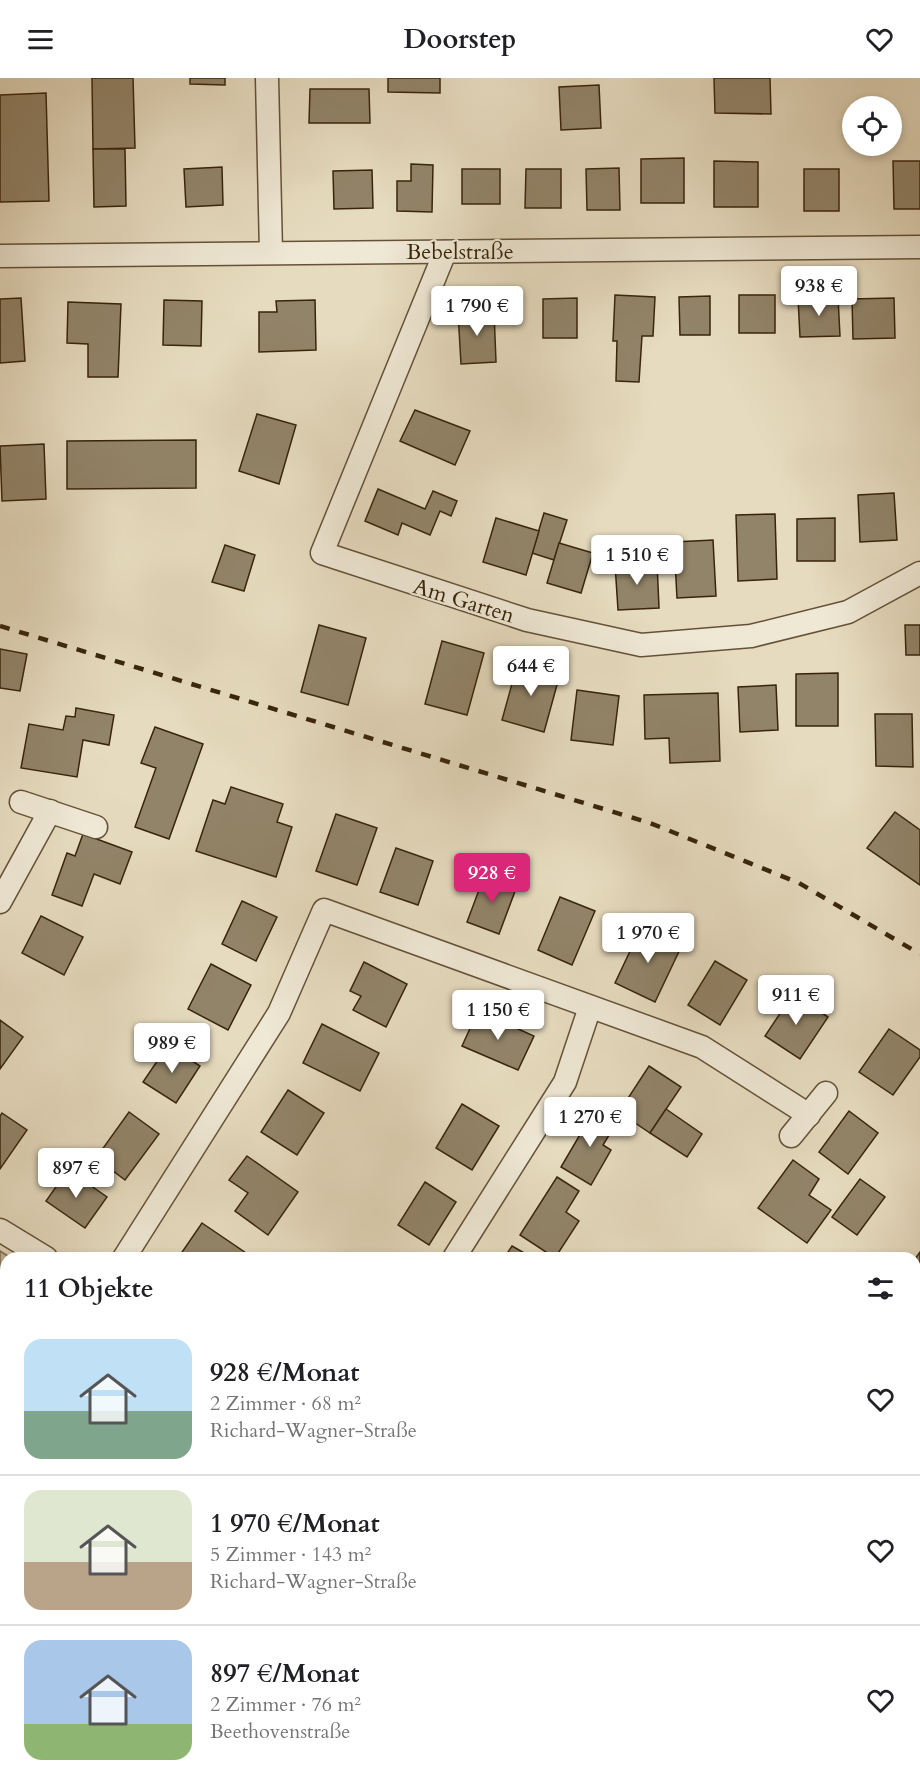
<!DOCTYPE html>
<html lang="de">
<head>
<meta charset="utf-8">
<style>
  :root { --surface:#fff; --page:#f6f6f6; --text:#202124; --muted:#757577; --line:#e0e0e0; --accent:#db2777 }
  body { margin:0; font-family:Cardo,serif; background:var(--page); color:var(--text); height:100vh; display:flex; flex-direction:column; font-size:22px; white-space:nowrap }
  * { box-sizing:border-box; margin:0 }
  p { font-size:20px; color:var(--muted) }
  .icon { flex:none; width:33px; height:33px; fill:none; stroke:currentColor; stroke-width:2; stroke-linecap:round; stroke-linejoin:round }
  .map { position:relative; flex:1; overflow:hidden }
  .panel { position:absolute; left:0px; top:1174px; width:921px; height:536px; display:flex; flex-direction:column; background:var(--surface); border-radius:18px 18px 0 0; box-shadow:0 3px 9px #0003 }
  .panel>* { flex:none }
  .fabs { position:absolute; left:842px; top:18px; display:grid; gap:12px }
  .fabs a { display:grid; place-items:center; width:60px; height:60px; border-radius:50%; background:var(--surface); box-shadow:0 3px 9px #0003; font-size:30px }
  .price { position:absolute; translate:-50% -51px; padding:0 14px; border-radius:6px; background:#fff; color:#222; font-size:20px; line-height:39px; filter:drop-shadow(0 2px 3px #0008) }
  .price::after { content:''; position:absolute; left:50%; top:36px; width:18px; height:14px; margin-left:-9px; background:inherit; clip-path:polygon(0 0,100% 0,50% 100%) }
  .price.on { background:var(--accent); color:#fff }
  ul { padding:0; list-style:none }
  li { display:flex; align-items:center; gap:18px; height:150px; padding:0 24px }
  li+li { border-top:2px solid var(--line) }
  li span { display:grid; place-items:center; flex:none; width:168px; height:120px; border-radius:18px; color:#555 }
  li>.icon { margin-inline-start:auto }
  span .icon { width:72px; height:72px; fill:#fffc; stroke-width:1 }
  li b { font-size:26px }
  h2 { display:flex; justify-content:space-between; align-items:center; height:72px; padding:0 24px; font-size:26px }
  header { display:flex; justify-content:space-between; align-items:center; height:78px; padding:0 24px; background:var(--surface); font-size:27px; font-weight:600 }
  .map>svg:first-child { display:block }
</style>
</head>
<body>
<header><svg class="icon" aria-label="menu" viewBox="0 0 24 24"><path d="M4 6h16M4 12h16M4 18h16"/></svg>Doorstep<svg class="icon" aria-label="heart" viewBox="0 0 24 24"><path d="M12 20l-8-8c-3-5 5-10 8-4 3-6 11-1 8 4z"/></svg></header>
<div class="map">
<svg width="920" height="1709" viewBox="0 0 920 1709">
  <rect width="100%" height="100%" fill="#e6dbbf"/>
  <filter id="stains"><feTurbulence type="fractalNoise" baseFrequency=".00333" numOctaves="4"/><feColorMatrix values="0 0 0 0 .2 0 0 0 0 .09 0 0 0 0 .02 0 0 0 .5 -.17"/></filter>
  <radialGradient id="worn" r=".72"><stop offset=".6" stop-color="#630" stop-opacity="0"/><stop offset="1" stop-color="#630" stop-opacity=".3"/></radialGradient>
  <polygon fill="#c8bca0" stroke="#807056" stroke-width="1.5" points="0,1173 11,1180 6,1180 6,1704 66,1704 63,1709 0,1709"/>
  <g fill="#928469" stroke="#38250b" stroke-width="1.5">
    <polygon points="92,0 133,0 135,70 93,71"/>
    <polygon points="190,0 225,0 225,7 190,6"/>
    <polygon points="388,0 440,0 440,15 388,14"/>
    <polygon points="714,0 770,0 771,36 715,35"/>
    <polygon points="599,7 601,50 561,52 559,9"/>
    <polygon points="310,11 369,11 370,45 309,45"/>
    <polygon points="46,15 49,123 0,124 0,17"/>
    <polygon points="93,71 125,71 126,128 94,129"/>
    <polygon points="684,80 684,125 641,125 641,81"/>
    <polygon points="714,83 758,84 758,129 714,129"/>
    <polygon points="893,83 920,83 920,131 894,131"/>
    <polygon points="411,86 433,87 432,134 397,133 397,103 411,103"/>
    <polygon points="222,89 223,127 186,129 184,91"/>
    <polygon points="619,90 620,132 587,132 586,91"/>
    <rect x="462" y="91" width="38" height="35"/>
    <polygon points="526,91 561,91 561,130 525,130"/>
    <rect x="804" y="91" width="35" height="42"/>
    <polygon points="372,92 373,130 334,131 333,93"/>
    <polygon points="615,217 655,219 653,258 642,258 639,304 616,303 617,263 613,263"/>
    <rect x="739" y="217" width="36" height="38"/>
    <polygon points="710,218 710,257 680,257 679,219"/>
    <polygon points="838,219 840,258 800,259 798,220"/>
    <polygon points="21,220 25,283 0,285 0,221"/>
    <polygon points="577,220 577,260 543,260 543,221"/>
    <polygon points="894,220 895,260 853,261 852,221"/>
    <polygon points="164,222 202,223 201,268 163,267"/>
    <polygon points="315,222 316,272 259,274 259,234 277,234 276,223"/>
    <polygon points="68,224 121,226 118,299 88,299 88,266 67,265"/>
    <polygon points="494,233 496,284 461,286 458,234"/>
    <polygon points="415,332 470,353 455,387 400,363"/>
    <polygon points="257,336 296,347 279,406 239,393"/>
    <polygon points="196,362 196,410 67,411 67,363"/>
    <polygon points="44,366 46,421 2,423 0,368"/>
    <polygon points="378,411 425,431 433,413 457,423 451,438 440,433 430,457 402,445 398,457 365,443"/>
    <polygon points="894,415 897,462 860,464 858,417"/>
    <polygon points="544,435 567,442 554,482 532,475"/>
    <polygon points="775,436 777,501 738,503 736,437"/>
    <polygon points="496,440 539,453 526,497 483,484"/>
    <polygon points="835,440 835,483 797,483 797,441"/>
    <polygon points="713,462 716,518 677,520 674,464"/>
    <polygon points="559,465 593,475 581,515 547,505"/>
    <polygon points="225,467 255,477 244,513 212,504"/>
    <polygon points="657,484 659,530 618,532 615,486"/>
    <polygon points="319,547 366,560 348,627 301,614"/>
    <polygon points="905,547 920,547 920,577 906,577"/>
    <polygon points="442,563 484,575 467,637 425,626"/>
    <polygon points="0,571 27,576 20,613 0,610"/>
    <polygon points="518,584 560,596 544,654 502,642"/>
    <polygon points="838,595 838,648 796,648 796,596"/>
    <polygon points="776,607 778,652 740,654 738,609"/>
    <polygon points="577,612 619,618 613,667 571,662"/>
    <polygon points="718,615 720,683 670,685 669,660 645,661 644,617"/>
    <polygon points="76,630 114,637 109,667 83,662 77,699 21,690 29,646 63,652 66,638 75,639"/>
    <polygon points="875,636 912,636 913,689 876,688"/>
    <polygon points="155,649 203,666 169,761 135,749 156,690 141,685"/>
    <polygon points="231,709 283,726 277,744 292,749 276,799 196,773 213,722 225,726"/>
    <polygon points="895,734 920,752 920,807 867,770"/>
    <polygon points="336,736 377,750 357,807 316,793"/>
    <polygon points="83,756 132,774 120,806 94,796 82,828 52,817 67,775 75,778"/>
    <polygon points="396,770 433,783 418,827 380,814"/>
    <polygon points="485,796 517,808 499,856 467,844"/>
    <polygon points="560,819 595,833 572,887 538,872"/>
    <polygon points="242,823 277,839 256,883 222,866"/>
    <polygon points="41,838 83,859 64,897 22,875"/>
    <polygon points="642,848 682,867 655,924 615,905"/>
    <polygon points="715,883 747,902 720,947 688,927"/>
    <polygon points="364,884 407,906 386,949 353,932 361,918 350,913"/>
    <polygon points="211,886 251,907 228,952 188,931"/>
    <polygon points="793,916 828,939 800,981 765,958"/>
    <polygon points="478,933 534,958 518,992 462,968"/>
    <polygon points="0,942 23,959 0,991"/>
    <polygon points="322,946 379,975 360,1013 303,985"/>
    <polygon points="889,951 920,972 920,979 893,1017 859,994"/>
    <polygon points="168,967 200,988 176,1025 143,1004"/>
    <polygon points="649,988 681,1009 650,1055 619,1034"/>
    <polygon points="288,1012 324,1035 297,1077 261,1054"/>
    <polygon points="462,1026 499,1048 472,1092 436,1070"/>
    <polygon points="595,1031 617,1044 603,1067 611,1072 591,1107 561,1089"/>
    <polygon points="666,1031 702,1056 687,1079 650,1055"/>
    <polygon points="849,1033 878,1055 848,1096 819,1074"/>
    <polygon points="129,1034 159,1056 125,1102 96,1080"/>
    <polygon points="2,1035 27,1052 0,1091 0,1038"/>
    <polygon points="247,1078 298,1114 268,1157 235,1133 248,1115 229,1102"/>
    <polygon points="793,1082 819,1101 809,1117 831,1132 807,1165 758,1130"/>
    <polygon points="68,1092 107,1119 85,1150 46,1123"/>
    <polygon points="557,1099 579,1113 566,1134 579,1143 555,1180 520,1157"/>
    <polygon points="860,1101 885,1119 857,1157 832,1139"/>
    <polygon points="425,1104 456,1124 429,1167 398,1147"/>
    <polygon points="202,1145 246,1175 243,1180 178,1180"/>
    <polygon points="512,1168 533,1180 504,1180"/>
    <polygon points="920,1174 920,1208 915,1204 915,1181"/>
    <polygon points="920,1371 920,1422 915,1428 915,1378"/>
    <polygon points="6,1416 6,1524 0,1520 0,1426"/>
    <polygon points="915,1459 920,1462 920,1508 915,1505"/>
    <polygon points="66,1704 87,1704 95,1709 63,1709"/>
    <polygon points="846,1704 882,1704 879,1709 853,1709"/>
  </g>
  <g fill="none" stroke-linecap="round" stroke-linejoin="round">
    <g stroke="#645238" stroke-width="25">
      <g id="minor">
        <polyline points="267,0 271,174"/>
        <polyline points="445,174 322,475 527,542 641,567 751,558 848,534 920,495"/>
        <polyline points="0,178 920,169"/>
        <polyline points="21,724 96,749"/>
        <polyline points="0,824 50,733"/>
        <polyline points="791,1058 826,1015"/>
        <polyline points="0,1152 46,1180"/>
        <polyline points="124,1180 279,935 324,832 702,969 809,1037"/>
        <polyline points="454,1180 565,1004 590,929"/>
        <polyline points="915,1269 920,1272"/>
        <polyline points="694,1704 695,1709"/>
      </g>
    </g>
    <use href="#minor" stroke="#efe8d5" stroke-width="22"/>
    <polyline stroke="#38250b" stroke-width="4.5" stroke-dasharray="10 10" stroke-linecap="butt" points="0,548 650,745 799,805 920,876"/>
  </g>
  <g text-anchor="middle" stroke-width="4.5" stroke-linejoin="round" paint-order="stroke">
    <g font-size="22" fill="#38250b" stroke="#efe8d5">
      <text x="460" y="181">Bebelstraße</text>
      <text transform="translate(464 522) rotate(17)" y="8">Am Garten</text>
    </g>
  </g>
  <rect width="100%" height="100%" filter="url(#stains)"/>
  <rect width="100%" height="100%" fill="url(#worn)"/>
</svg>
<div class="fabs">
<a><svg class="icon" aria-label="locate" viewBox="0 0 24 24"><circle cx="12" cy="12" r="6"/><path d="M12 2v4M12 18v4M2 12h4M18 12h4"/></svg></a>
</div>
<b class="price" style="left:819px;top:239px">938 €</b>
<b class="price" style="left:477px;top:259px">1 790 €</b>
<b class="price" style="left:637px;top:508px">1 510 €</b>
<b class="price" style="left:531px;top:619px">644 €</b>
<b class="price on" style="left:492px;top:826px">928 €</b>
<b class="price" style="left:648px;top:886px">1 970 €</b>
<b class="price" style="left:796px;top:948px">911 €</b>
<b class="price" style="left:498px;top:963px">1 150 €</b>
<b class="price" style="left:172px;top:996px">989 €</b>
<b class="price" style="left:590px;top:1070px">1 270 €</b>
<b class="price" style="left:76px;top:1121px">897 €</b>
<section class="panel">
<h2>11 Objekte<svg class="icon" aria-label="filters" viewBox="0 0 24 24"><path d="M4 7h16M4 17h16"/><circle cx="9" cy="7" r="2"/><circle cx="15" cy="17" r="2"/></svg></h2>
<ul>
<li><span style="background:linear-gradient(#bfe0f5 60%,#7fa58c 0)"><svg class="icon" aria-label="home" viewBox="0 0 24 24"><path d="M3 11l9-7 9 7M6 9v11h12V9"/></svg></span><div><b>928 €/Monat</b><p>2 Zimmer · 68 m²</p><p>Richard-Wagner-Straße</p></div><svg class="icon" aria-label="heart" viewBox="0 0 24 24"><path d="M12 20l-8-8c-3-5 5-10 8-4 3-6 11-1 8 4z"/></svg></li>
<li><span style="background:linear-gradient(#dfe7d0 60%,#b9a48a 0)"><svg class="icon" aria-label="home" viewBox="0 0 24 24"><path d="M3 11l9-7 9 7M6 9v11h12V9"/></svg></span><div><b>1 970 €/Monat</b><p>5 Zimmer · 143 m²</p><p>Richard-Wagner-Straße</p></div><svg class="icon" aria-label="heart" viewBox="0 0 24 24"><path d="M12 20l-8-8c-3-5 5-10 8-4 3-6 11-1 8 4z"/></svg></li>
<li><span style="background:linear-gradient(#a9c7e8 70%,#8fb573 0)"><svg class="icon" aria-label="home" viewBox="0 0 24 24"><path d="M3 11l9-7 9 7M6 9v11h12V9"/></svg></span><div><b>897 €/Monat</b><p>2 Zimmer · 76 m²</p><p>Beethovenstraße</p></div><svg class="icon" aria-label="heart" viewBox="0 0 24 24"><path d="M12 20l-8-8c-3-5 5-10 8-4 3-6 11-1 8 4z"/></svg></li>
</ul>
</section>
</div>
</body>
</html>
